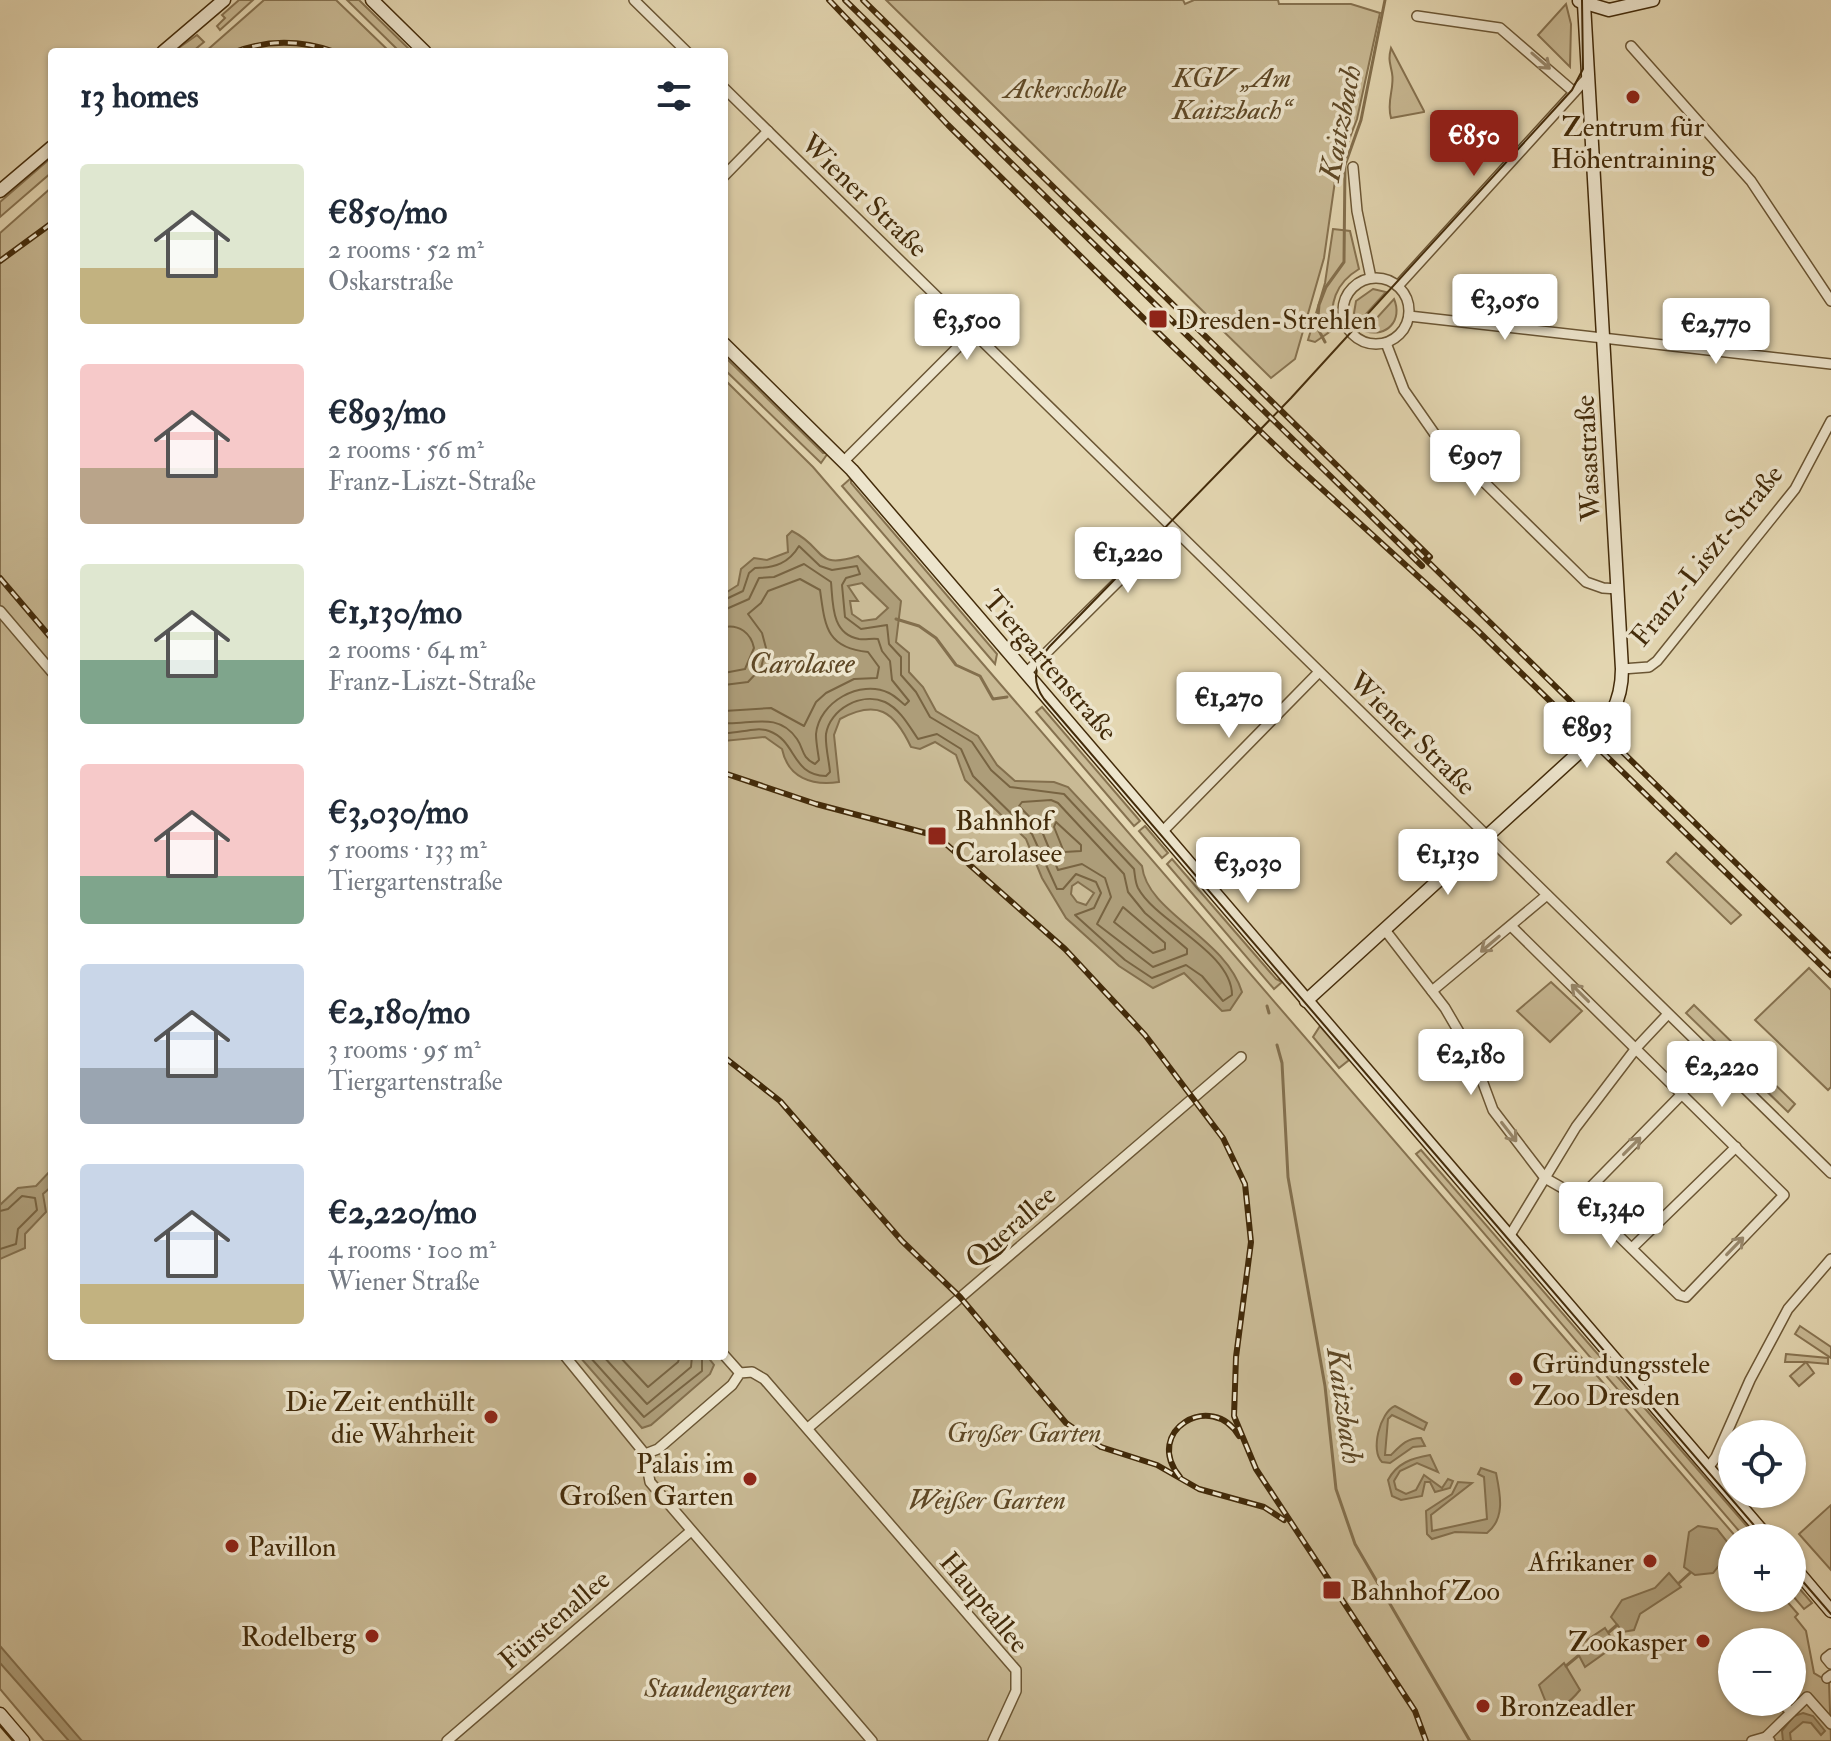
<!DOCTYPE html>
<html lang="en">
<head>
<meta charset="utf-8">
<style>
  :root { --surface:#fff; --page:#f2f2f3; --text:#1f2937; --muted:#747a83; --accent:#8f2418 }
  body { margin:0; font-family:"IM FELL Double Pica",serif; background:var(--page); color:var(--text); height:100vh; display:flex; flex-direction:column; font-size:30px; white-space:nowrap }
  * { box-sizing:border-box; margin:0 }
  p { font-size:26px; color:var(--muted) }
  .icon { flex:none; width:44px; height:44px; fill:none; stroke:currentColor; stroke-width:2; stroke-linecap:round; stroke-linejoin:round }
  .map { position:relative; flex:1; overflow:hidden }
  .panel { position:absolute; left:48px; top:48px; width:680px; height:1312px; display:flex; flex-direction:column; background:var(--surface); border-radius:8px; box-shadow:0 2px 6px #0004 }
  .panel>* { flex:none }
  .fabs { position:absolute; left:1718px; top:1420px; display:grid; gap:16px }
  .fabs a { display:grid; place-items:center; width:88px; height:88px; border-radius:50%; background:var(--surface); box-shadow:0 2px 6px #0004; font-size:40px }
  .price { position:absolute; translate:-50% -68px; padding:0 18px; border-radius:8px; background:#fff; color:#222; font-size:26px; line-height:52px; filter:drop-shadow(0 2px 4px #0008) }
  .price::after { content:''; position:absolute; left:50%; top:48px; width:24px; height:18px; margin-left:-12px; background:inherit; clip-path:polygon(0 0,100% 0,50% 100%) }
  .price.selected { background:var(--accent); color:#fff }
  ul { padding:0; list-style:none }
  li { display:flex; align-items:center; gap:24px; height:200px; padding:0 32px }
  li span { display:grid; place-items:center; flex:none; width:224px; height:160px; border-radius:8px; color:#555 }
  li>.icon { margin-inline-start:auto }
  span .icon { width:96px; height:96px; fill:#fffc; stroke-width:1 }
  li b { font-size:34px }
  h2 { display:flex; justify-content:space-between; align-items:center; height:96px; padding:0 32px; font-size:34px }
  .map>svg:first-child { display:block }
</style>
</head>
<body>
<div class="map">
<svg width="1831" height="1741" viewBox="0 0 1831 1741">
  <rect width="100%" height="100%" fill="#e4d7b2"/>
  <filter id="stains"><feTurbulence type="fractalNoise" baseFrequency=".0025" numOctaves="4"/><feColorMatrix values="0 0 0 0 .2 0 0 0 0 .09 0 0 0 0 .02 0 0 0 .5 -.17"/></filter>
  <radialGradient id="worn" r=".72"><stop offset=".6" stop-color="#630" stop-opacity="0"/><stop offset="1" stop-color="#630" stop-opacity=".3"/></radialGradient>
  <g fill="#c9ba95" stroke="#867250" stroke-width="2" fill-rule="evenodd">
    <polygon points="239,0 253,0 220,30 217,26 225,18 222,15"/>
    <polygon points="264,0 336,0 390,52 205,52"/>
    <polygon points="347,0 359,0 412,52 400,52"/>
    <polygon points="886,0 1183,0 1185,4 1194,0 1278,0 1279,4 1351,4 1380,13 1357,119 1336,174 1324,258 1295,359 1271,378"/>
    <polygon points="1566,4 1571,24 1570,67 1538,35"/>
    <polygon points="197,35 204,42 192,52 173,52"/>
    <path d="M1391,48L1424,111V112L1391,118C1386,101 1395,88 1392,73C1390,62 1388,60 1391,48Z"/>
    <polygon points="52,157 52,172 0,217 0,202"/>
    <path d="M52,187V1356H724V379L813,467L1737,1538H1732V1598H1784L1798,1614L1795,1617L1806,1631L1814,1673L1829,1682L1831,1741H44L0,1689V233ZM1732,1642H1792V1702H1732Z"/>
    <path d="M1333,229L1350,231L1359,269C1334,284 1331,303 1331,331L1315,342L1308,340L1325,283Z"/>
    <polygon points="1373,289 1386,292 1357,324 1354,313 1356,301"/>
    <path d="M1394,299C1403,320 1387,338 1365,331Z"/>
    <polygon points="724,356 823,453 828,453 821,463 724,369"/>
    <polygon points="851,478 851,483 997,654 995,664 842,486"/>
    <polygon points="1042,707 1140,821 1134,826 1036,712"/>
    <polygon points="1145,826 1168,853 1162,858 1139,831"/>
    <polygon points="1676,853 1741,915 1731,924 1667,862"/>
    <polygon points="1172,859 1276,979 1282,982 1274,989 1167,864"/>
    <polygon points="1809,968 1831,990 1831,1087 1828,1090 1755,1020"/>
    <polygon points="1551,982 1582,1011 1550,1042 1517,1011"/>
    <polygon points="1694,1005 1795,1104 1788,1112 1686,1013"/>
    <polygon points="1320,1026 1349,1060 1339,1068 1313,1037"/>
    <polygon points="1421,1150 1745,1524 1758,1538 1745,1538 1416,1154"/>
    <polygon points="1601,1183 1621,1186 1623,1200 1615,1202 1601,1194"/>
    <polygon points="1800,1326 1831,1347 1831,1358 1795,1334"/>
    <polygon points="1786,1354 1828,1358 1828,1364 1806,1362 1814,1373 1799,1386 1790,1376 1806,1362 1785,1362"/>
    <polygon points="1831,1505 1831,1570 1799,1534"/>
    <polygon points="1792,1580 1812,1603 1804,1609 1792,1595"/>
  </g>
  <g fill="#ad9d79" stroke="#836f4d" stroke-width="2" fill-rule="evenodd">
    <path d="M792,531C826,548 814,570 858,556L901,601L896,642L909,653V672L923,687L936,711L978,736L997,765L1015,781L1054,782L1068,787L1142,866C1147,913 1225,937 1242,992L1230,1010L1222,1011L1184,973L1153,988L1119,966L1066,918L1042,878L1026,839L965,780L956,755L935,742L920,749L911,747C894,711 877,699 840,719L834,735L839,782C812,786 788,778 782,749L765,737L724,741V594L738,585L741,569L754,558L767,560L788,552L787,536ZM862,583L888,608L876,619L862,621L852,614L850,601H858L848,586ZM1078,882L1094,893L1086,905L1077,902L1071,894L1072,886Z"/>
    <polygon points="52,1169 52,1186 43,1194 46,1212 25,1234 25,1248 0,1259 0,1205 18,1188 36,1186"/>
    <polygon points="579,1356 707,1356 714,1365 710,1374 651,1425 642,1428"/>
    <path d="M1395,1406L1427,1423L1424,1430L1392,1415L1388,1419L1385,1455H1391C1401,1445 1407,1438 1421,1438L1425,1446L1413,1447L1390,1463L1382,1462C1370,1451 1380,1412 1395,1406Z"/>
    <path d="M1430,1455L1438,1472L1417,1463L1400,1471L1394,1481L1396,1489L1406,1494L1416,1490L1424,1475L1442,1488L1448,1479L1453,1481L1450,1488L1435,1492L1430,1482H1425L1422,1496L1401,1500L1392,1496L1388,1480C1397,1463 1412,1458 1430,1455Z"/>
    <path d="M1481,1468L1496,1473C1500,1493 1506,1518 1487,1533L1455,1532L1432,1539L1427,1534L1426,1511L1452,1494L1458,1482L1472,1483L1431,1515L1432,1531L1487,1519L1484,1477L1478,1474Z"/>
    <polygon points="1698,1526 1717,1529 1728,1543 1729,1553 1713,1573 1695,1575 1684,1567 1689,1532"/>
    <polygon points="1669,1573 1681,1587 1640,1614 1634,1630 1623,1632 1611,1617 1622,1600 1655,1588"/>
    <polygon points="1605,1628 1616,1645 1585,1667 1575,1648"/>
    <polygon points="0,1646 82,1741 69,1741 0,1663"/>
    <path d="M1564,1663L1580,1690C1570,1702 1562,1710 1547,1705L1539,1685Z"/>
    <polygon points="1803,1713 1813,1716 1825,1731 1821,1735 1811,1723 1803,1722 1790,1733 1791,1741 1783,1741 1782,1731 1794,1716"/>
  </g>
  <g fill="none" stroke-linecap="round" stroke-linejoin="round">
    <g stroke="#786442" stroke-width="2">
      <path d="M724,600L743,591L749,573L755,568C775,568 789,563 799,546L820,566L832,570L857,566L860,574L846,578L842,585L845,617L861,629L887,625L889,644L901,657V675L916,692L930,717L972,742L991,770L1010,787L1064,794L1134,869C1135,875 1135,882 1138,888C1156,922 1232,952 1232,995L1223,1001L1202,976L1186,965L1152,978L1125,960L1075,915L1094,908L1101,893L1096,882L1076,874L1063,889H1057L1032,834L973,776L961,749L937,734L918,739C909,726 901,710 885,702C861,692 830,709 826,734C825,746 829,760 830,772L826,776C791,775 797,741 769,731C757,726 737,734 724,733"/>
      <path d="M724,610L749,599L759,578L774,577L804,564L831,582C833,603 831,634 859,639C866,640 872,638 878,639L882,651L890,661L892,680L909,701L905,705C900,701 895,696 889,693C860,679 819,702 816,734C816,743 818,752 819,760L815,764C801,757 804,749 797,739C778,711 750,725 724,723"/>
      <path d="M724,627C739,624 751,633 754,648L745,669L724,673"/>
      <path d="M724,685L748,682L761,668L766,648L762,633L748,614L761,603L768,591L800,579L820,590C825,624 825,648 868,652L879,667L877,678L854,679L826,693L816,702L804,726L771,708L724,711"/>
      <polygon points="1051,800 1058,803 1124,874 1128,892 1145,913 1187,949 1187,954 1153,967 1097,924 1111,897 1105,878 1082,864 1058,870 1041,829 1019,806 1022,802"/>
      <polygon points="1056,822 1081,845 1081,851 1064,852 1054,827"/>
      <polygon points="1123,907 1165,943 1165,949 1153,953 1114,922"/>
      <polyline points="0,1211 8,1209 22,1196 35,1198 37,1210 18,1229 16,1244 0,1249"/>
      <polyline points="589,1356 644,1417 702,1371 702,1356"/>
      <polyline points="603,1356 647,1404 691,1367 692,1356"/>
      <polyline points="619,1356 648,1387 678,1362 680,1356"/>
    </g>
    <g stroke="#836f4d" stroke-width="3">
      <polyline points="1325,342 1317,327 1319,305 1326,287 1344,262 1345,165 1361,120 1385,0"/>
      <polyline points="896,619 919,626 936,638 956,665 980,676 993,699 1007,697"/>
      <polyline points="1267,1006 1269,1013"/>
      <polyline points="1277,1045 1282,1063 1288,1177 1325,1386 1336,1489 1355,1544 1470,1741"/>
      <polyline points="1679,1583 1690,1573"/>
      <polyline points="1609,1632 1617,1625"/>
      <polyline points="1566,1666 1578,1656"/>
    </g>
    <g stroke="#6b5634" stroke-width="12">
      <g id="street">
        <polyline points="634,0 687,52"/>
        <polyline points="1417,16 1500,28 1574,92"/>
        <polyline points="1631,46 1751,181 1831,301"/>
        <polyline points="724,88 1831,1173"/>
        <polyline points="1353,167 1357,211 1371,278"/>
        <polyline points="724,176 768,131"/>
        <circle cx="1376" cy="311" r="33"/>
        <polyline points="1398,286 1589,76"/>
        <polyline points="1409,316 1831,364"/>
        <polyline points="1386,343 1404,390 1434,433 1586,582 1603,588 1618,589"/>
        <polyline points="844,461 973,332"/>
        <polyline points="0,611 52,672"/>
        <polyline points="1622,669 1649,667 1657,661 1795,489 1831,421"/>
        <polyline points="1026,673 1172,528"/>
        <polyline points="1162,832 1319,672"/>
        <polyline points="1385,930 1445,1008 1473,1056 1493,1110 1545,1178 1580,1198 1679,1295 1686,1297 1784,1195 1511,926"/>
        <polyline points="1432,991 1547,895"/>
        <polyline points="1580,1198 1683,1093"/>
        <polyline points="1509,1237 1576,1127 1637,1047 1668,1014"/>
        <polyline points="1632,1248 1736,1147"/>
        <polyline points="724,1355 740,1373"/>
        <polyline points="565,1356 645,1454 650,1482 872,1741"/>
        <polyline points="808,1428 1241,1057"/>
        <polyline points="645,1454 658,1449 732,1385 740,1373 752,1372 764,1379 1016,1670 1016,1691 993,1741"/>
        <polyline points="1708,1468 1716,1457 1750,1380 1788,1309 1831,1259"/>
        <polyline points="1831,1654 1826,1658 1831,1664"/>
        <polyline points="1827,1678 1831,1675"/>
        <polyline points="1781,1702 1791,1712"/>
        <polyline points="447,1741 691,1531"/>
        <polyline points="1752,1741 1766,1737"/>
        <polyline points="1770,1741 1766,1737 1807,1697 1831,1724"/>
      </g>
    </g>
    <g stroke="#432b0a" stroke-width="15">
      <g id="secondary">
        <polyline points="372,0 425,52"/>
        <polyline points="1579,1 1609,10 1653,0"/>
        <polyline points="163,52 224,0"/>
        <polyline points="0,191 52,147"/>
        <polyline points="724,344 852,470 1768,1538"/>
        <path d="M1306,1001L1585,747C1608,723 1622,704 1622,669L1584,4"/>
        <polyline points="1792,1565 1831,1611"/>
        <polyline points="0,1714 23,1741"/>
      </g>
    </g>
    <use href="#street" stroke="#ede5cd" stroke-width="9"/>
    <use href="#secondary" stroke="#ede5cd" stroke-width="12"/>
    <g stroke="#432b0a" stroke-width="2">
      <path d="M1582,0L1583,69L1572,90L1291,398L1049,647C1035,663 1031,681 1044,699L1765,1538"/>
      <polyline points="1792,1569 1831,1614"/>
      <polyline points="0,1726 13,1741"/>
    </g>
    <g stroke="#432b0a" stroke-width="6">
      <g id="rail">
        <polyline points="829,0 948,125 1137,312 1289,459 1477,630 1831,975"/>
        <polyline points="845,0 1422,566"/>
        <polyline points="863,0 1430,557"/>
        <path d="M235,52C269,39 301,40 335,52"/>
        <polyline points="0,261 52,223"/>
        <polyline points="1417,551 1831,956"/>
        <polyline points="0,578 52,639"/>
        <polyline points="724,773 816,804 937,836 1065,949 1145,1035 1223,1138 1245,1184 1251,1242 1236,1357 1234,1416 1256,1469 1415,1711 1426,1741"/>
        <polyline points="724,1057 780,1101 902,1241 960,1297 1066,1423 1101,1447 1157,1465 1199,1489 1264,1507 1284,1520"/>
        <path d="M1180,1477C1142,1431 1212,1390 1239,1436"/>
      </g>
    </g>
    <use href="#rail" stroke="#ede5cd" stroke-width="3" stroke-dasharray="9" stroke-linecap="butt"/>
  </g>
  <defs><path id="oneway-shaft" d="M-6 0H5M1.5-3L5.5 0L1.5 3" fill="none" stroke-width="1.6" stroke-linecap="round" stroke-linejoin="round" transform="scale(2)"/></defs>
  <g stroke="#98886c">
    <use href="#oneway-shaft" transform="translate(1541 61) rotate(41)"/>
    <use href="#oneway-shaft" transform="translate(1490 944) rotate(140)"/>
    <use href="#oneway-shaft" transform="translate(1580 993) rotate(-135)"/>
    <use href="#oneway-shaft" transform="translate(1509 1132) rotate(52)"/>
    <use href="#oneway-shaft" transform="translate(1632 1146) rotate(-45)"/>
    <use href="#oneway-shaft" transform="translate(1735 1246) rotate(-46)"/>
  </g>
  <g fill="#8f2418" stroke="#ede5cd" stroke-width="3">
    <circle cx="1633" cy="97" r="8"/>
    <rect x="1148" y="309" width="20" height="20" rx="4"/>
    <rect x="927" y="826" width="20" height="20" rx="4"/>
    <circle cx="1516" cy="1379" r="8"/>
    <circle cx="491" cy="1417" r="8"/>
    <circle cx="750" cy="1479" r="8"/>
    <circle cx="232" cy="1546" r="8"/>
    <circle cx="1650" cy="1561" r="8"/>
    <rect x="1322" y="1580" width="20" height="20" rx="4"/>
    <circle cx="372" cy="1636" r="8"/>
    <circle cx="1703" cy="1641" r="8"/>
    <circle cx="1483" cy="1706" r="8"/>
  </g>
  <g text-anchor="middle" stroke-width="7" stroke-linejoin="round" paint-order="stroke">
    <g font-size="28" font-style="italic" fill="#5e4826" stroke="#ede5cd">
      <text x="1232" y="87">KGV „Am<tspan x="1232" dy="32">Kaitzbach“</tspan></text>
      <text x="1065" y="98">Ackerscholle</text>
      <text x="1024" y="1442">Großer Garten</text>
      <text x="987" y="1509">Weißer Garten</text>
      <text x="718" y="1697">Staudengarten</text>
    </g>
    <g font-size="28" fill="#432b0a" stroke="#ede5cd" text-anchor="start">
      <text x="1633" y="136" text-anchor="middle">Zentrum für<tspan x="1633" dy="32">Höhentraining</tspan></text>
      <text x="1176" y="329">Dresden-Strehlen</text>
      <text x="955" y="830">Bahnhof<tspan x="955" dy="32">Carolasee</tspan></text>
      <text x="1532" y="1373">Gründungsstele<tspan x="1532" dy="32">Zoo Dresden</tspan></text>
      <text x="475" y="1411" text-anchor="end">Die Zeit enthüllt<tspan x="475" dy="32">die Wahrheit</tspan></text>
      <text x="734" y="1473" text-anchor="end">Palais im<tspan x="734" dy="32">Großen Garten</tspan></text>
      <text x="248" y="1556">Pavillon</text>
      <text x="1634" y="1571" text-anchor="end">Afrikaner</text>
      <text x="1350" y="1600">Bahnhof Zoo</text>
      <text x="356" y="1646" text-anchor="end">Rodelberg</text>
      <text x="1687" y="1651" text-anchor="end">Zookasper</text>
      <text x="1499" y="1716">Bronzeadler</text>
    </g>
    <g font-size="28" fill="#432b0a" stroke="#ede5cd">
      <text transform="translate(865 195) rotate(44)" y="10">Wiener Straße</text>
      <text transform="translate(1587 458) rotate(-93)" y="10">Wasastraße</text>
      <text transform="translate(1706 555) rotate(-51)" y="10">Franz-Liszt-Straße</text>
      <text transform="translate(1051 665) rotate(49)" y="10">Tiergartenstraße</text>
      <text transform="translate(1413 733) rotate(44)" y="10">Wiener Straße</text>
      <text transform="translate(1010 1226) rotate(-41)" y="10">Querallee</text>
      <text transform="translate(985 1602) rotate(50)" y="10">Hauptallee</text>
      <text transform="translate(554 1619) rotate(-41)" y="10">Fürstenallee</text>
    </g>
    <g font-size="30" font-style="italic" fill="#5e4826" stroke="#ede5cd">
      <text transform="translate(1340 123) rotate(-79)" y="10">Kaitzbach</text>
      <text x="802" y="673">Carolasee</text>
      <text transform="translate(1345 1406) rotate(82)" y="10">Kaitzbach</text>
    </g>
  </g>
  <rect width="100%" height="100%" filter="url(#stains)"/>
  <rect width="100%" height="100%" fill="url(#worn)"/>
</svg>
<div class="fabs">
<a><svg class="icon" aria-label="locate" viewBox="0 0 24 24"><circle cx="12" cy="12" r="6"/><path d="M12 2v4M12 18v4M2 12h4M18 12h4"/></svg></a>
<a>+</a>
<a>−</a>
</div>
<b class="price selected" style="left:1474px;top:178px">€850</b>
<b class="price" style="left:1505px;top:342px">€3,050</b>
<b class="price" style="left:967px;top:362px">€3,500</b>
<b class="price" style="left:1716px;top:366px">€2,770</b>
<b class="price" style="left:1475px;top:498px">€907</b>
<b class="price" style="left:1128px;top:595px">€1,220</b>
<b class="price" style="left:1229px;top:740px">€1,270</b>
<b class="price" style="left:1587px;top:770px">€893</b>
<b class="price" style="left:1448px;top:897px">€1,130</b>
<b class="price" style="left:1248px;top:905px">€3,030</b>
<b class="price" style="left:1471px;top:1097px">€2,180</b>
<b class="price" style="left:1722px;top:1109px">€2,220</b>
<b class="price" style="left:1611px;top:1250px">€1,340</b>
<section class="panel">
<h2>13 homes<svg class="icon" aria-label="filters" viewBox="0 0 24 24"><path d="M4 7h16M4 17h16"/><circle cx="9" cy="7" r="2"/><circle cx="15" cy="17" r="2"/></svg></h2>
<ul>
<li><span style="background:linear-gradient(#dfe7d0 65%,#c2b280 0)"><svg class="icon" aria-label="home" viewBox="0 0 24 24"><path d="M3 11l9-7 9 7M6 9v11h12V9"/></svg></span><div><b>€850/mo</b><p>2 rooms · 52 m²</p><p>Oskarstraße</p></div></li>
<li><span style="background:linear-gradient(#f6c9c9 65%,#b9a48a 0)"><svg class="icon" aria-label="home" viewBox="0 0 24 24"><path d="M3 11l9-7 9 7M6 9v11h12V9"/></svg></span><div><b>€893/mo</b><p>2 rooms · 56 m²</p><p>Franz-Liszt-Straße</p></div></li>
<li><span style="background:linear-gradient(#dfe7d0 60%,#7fa58c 0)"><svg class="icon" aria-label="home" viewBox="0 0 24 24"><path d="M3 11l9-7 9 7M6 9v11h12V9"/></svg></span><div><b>€1,130/mo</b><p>2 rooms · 64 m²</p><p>Franz-Liszt-Straße</p></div></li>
<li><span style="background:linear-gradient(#f6c9c9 70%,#7fa58c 0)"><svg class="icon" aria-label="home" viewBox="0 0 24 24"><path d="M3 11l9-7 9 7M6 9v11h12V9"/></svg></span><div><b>€3,030/mo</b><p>5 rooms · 133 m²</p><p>Tiergartenstraße</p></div></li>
<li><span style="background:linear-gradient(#c9d6e8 65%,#9aa5b1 0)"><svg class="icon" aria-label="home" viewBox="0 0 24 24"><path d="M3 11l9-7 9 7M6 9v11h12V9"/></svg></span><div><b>€2,180/mo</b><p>3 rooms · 95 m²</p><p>Tiergartenstraße</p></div></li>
<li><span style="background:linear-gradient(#c9d6e8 75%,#c2b280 0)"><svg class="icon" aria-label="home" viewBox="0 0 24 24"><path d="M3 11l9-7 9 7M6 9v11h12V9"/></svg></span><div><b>€2,220/mo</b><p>4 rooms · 100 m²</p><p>Wiener Straße</p></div></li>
</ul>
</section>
</div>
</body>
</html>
